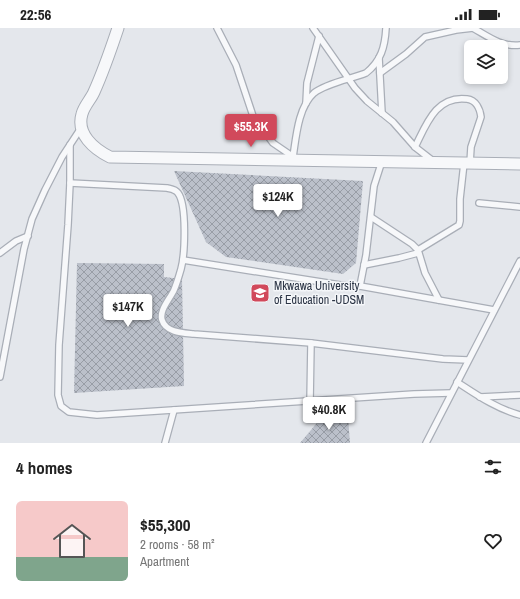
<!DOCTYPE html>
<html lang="en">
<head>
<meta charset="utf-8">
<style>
  :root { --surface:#fff; --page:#f6f6f6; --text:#222; --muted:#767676; --accent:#d1495b }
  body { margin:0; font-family:"Archivo Narrow",sans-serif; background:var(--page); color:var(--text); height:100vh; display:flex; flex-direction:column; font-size:15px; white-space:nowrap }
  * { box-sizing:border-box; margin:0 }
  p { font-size:13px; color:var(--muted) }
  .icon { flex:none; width:22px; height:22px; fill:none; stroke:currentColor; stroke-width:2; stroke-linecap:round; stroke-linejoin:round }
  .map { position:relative; height:415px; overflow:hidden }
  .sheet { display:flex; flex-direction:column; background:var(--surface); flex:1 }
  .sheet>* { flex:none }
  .tools { position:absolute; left:464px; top:12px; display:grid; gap:8px }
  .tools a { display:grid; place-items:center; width:44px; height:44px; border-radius:6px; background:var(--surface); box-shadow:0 2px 6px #0003; font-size:20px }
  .price { position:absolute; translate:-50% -34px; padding:0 9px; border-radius:4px; background:#fff; color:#222; font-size:13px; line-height:26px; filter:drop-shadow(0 1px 2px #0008) }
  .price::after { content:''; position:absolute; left:50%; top:24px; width:12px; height:9px; margin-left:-6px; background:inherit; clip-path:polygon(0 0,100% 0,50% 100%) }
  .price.current { background:var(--accent); color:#fff }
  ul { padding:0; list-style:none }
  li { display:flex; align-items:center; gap:12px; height:100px; padding:0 16px }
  li span { display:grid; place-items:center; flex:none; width:112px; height:80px; border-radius:6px; color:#555 }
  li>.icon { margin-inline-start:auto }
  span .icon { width:48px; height:48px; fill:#fffc; stroke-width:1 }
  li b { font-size:17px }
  h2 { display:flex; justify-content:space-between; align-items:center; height:48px; padding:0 16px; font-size:17px }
  .status { display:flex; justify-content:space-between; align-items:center; height:28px; padding:0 20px; background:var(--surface); direction:ltr }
  .status svg { height:11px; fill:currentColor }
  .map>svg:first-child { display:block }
</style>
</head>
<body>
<div class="status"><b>22:56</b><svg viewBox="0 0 49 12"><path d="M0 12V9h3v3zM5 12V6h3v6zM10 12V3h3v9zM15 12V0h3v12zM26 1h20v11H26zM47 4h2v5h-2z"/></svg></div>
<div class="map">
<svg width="520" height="415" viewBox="0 0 520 415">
  <defs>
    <pattern id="building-cross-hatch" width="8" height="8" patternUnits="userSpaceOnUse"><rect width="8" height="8" fill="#bbc0ca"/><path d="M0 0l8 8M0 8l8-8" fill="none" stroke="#989da6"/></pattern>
  </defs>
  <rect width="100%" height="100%" fill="#e4e7ec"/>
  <g fill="url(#building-cross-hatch)">
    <polygon points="174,143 363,153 356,235 343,246 226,229 206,214"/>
    <polygon points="77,235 164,236 164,249 182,251 184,358 74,365"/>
    <polygon points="322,389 348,389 350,415 300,415"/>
  </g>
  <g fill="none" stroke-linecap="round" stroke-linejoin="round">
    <g stroke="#a9aeb7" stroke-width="8">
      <g id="lane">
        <polyline points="217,0 236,37 253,88 273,115 295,130"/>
        <polyline points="313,0 355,60 367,73 393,94 415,119 433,133"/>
        <path d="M473,0C489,9 501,19 520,17"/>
        <polyline points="379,30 382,85"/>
        <polyline points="380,45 406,26 425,9 456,2 473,0"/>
        <polyline points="306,75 307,55 319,8"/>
        <polyline points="70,117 70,155 68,197 59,317 58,367 61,378 69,384 97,387 414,366 451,365"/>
        <path d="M415,119C426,97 436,67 467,71C476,72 480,81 481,89L471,119L470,135"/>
        <path d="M293,129C296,110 298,79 314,65C327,55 351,51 366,45C381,33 385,19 386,0"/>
        <path d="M70,155L167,160C171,161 175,161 178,165C187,177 185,226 181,241C179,248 177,255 174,262C170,271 159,282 162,292C166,305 184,305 194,306L311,315L443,331L468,332"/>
        <polyline points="479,175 520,179"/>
        <polyline points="371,189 412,216 418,222 425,245 439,272"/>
        <polyline points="418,222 459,197 460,193 460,171 464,135"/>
        <polyline points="0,225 16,213 28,208"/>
        <polyline points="183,232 353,259 360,258 366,227 374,158 382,133"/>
        <polyline points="364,237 399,230 418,225"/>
        <polyline points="360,258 494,282"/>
        <polyline points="0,349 24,221 32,191 45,162 62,129 81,100"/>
        <path d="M457,354C477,367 497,381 520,387"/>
        <polyline points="480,369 520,367"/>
        <polyline points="310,374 311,315"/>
        <polyline points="165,415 174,382"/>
        <polyline points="426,415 520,233"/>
      </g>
    </g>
    <g stroke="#a9aeb7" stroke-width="13">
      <path id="street" d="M118,0C111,21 103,44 94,64C91,71 84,78 82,86C76,106 94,121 110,129L520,136"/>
    </g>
    <use href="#lane" stroke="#f7f8fa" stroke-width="5.5"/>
    <use href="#street" stroke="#f7f8fa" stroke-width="11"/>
  </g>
  <defs>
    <g id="university-square" transform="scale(1)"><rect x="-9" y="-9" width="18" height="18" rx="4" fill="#d1495b" stroke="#f4f6f9"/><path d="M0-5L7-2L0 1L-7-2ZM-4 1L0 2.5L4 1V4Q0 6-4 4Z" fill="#fff"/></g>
  </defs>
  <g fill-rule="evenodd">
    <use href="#university-square" x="260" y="265"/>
  </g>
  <g text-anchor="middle" stroke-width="3" stroke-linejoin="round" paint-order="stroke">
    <g font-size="12" fill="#2b3445" stroke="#f4f6f9" text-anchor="start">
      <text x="274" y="262">Mkwawa University<tspan x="274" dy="14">of Education -UDSM</tspan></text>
    </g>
  </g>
</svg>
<div class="tools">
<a><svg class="icon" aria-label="layers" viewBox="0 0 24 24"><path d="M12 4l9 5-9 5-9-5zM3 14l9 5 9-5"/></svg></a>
</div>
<b class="price current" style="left:251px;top:120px">$55.3K</b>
<b class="price" style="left:278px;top:190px">$124K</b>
<b class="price" style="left:128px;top:300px">$147K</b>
<b class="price" style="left:329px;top:403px">$40.8K</b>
</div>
<section class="sheet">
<h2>4 homes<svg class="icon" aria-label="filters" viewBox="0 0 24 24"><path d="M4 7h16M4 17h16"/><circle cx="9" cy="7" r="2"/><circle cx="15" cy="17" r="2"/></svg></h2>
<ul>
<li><span style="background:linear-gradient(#f6c9c9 70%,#7fa58c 0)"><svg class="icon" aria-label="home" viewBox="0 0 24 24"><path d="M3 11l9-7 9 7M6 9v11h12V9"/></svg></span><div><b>$55,300</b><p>2 rooms · 58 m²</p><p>Apartment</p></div><svg class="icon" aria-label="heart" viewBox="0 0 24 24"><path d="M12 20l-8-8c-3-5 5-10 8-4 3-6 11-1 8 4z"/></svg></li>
</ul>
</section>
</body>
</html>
